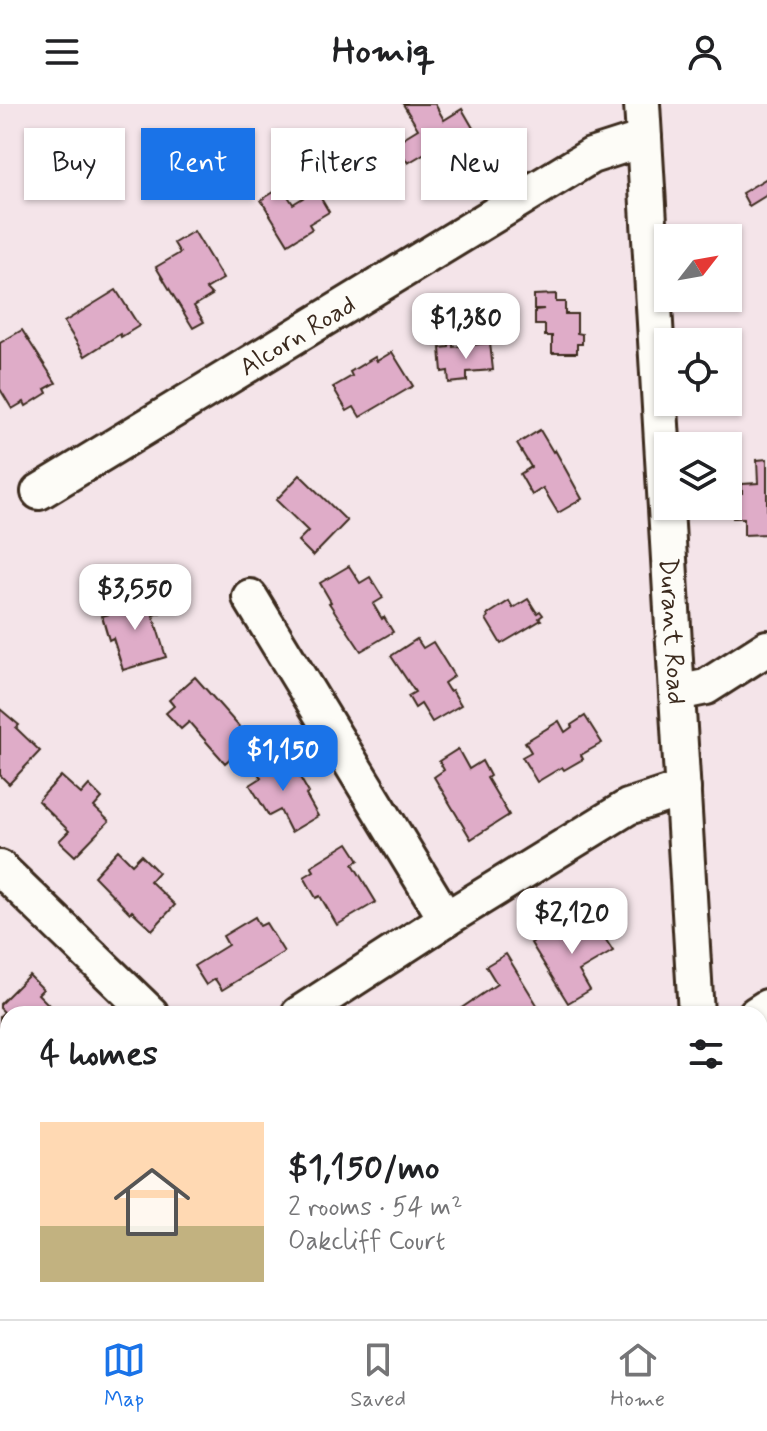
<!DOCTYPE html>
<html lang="en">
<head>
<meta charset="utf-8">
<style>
  :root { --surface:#fff; --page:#f2f2f2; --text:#202124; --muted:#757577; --line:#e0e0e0; --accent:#1a73e8 }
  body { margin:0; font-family:Mynerve,sans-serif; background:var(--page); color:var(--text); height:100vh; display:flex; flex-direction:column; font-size:30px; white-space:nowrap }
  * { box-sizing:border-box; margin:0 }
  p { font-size:26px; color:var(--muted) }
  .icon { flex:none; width:44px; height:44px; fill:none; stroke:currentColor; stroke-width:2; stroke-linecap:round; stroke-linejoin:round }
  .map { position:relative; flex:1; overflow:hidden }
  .side { position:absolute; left:0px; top:902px; width:768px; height:314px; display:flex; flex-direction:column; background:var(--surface); border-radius:24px 24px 0 0; box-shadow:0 2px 6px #0004 }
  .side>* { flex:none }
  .banner { position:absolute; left:24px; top:24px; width:720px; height:72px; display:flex; gap:16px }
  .needle { width:52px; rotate:59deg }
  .buttons { position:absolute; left:654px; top:120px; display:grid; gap:16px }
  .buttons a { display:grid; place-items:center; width:88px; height:88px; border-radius:0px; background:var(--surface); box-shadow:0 2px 6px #0004; font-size:40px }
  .price { position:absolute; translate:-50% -68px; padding:0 18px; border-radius:16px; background:#fff; color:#222; font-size:26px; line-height:52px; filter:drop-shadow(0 2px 4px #0008) }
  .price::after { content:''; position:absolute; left:50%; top:48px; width:24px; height:18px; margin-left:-12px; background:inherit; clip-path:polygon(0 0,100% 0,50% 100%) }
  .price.selected { background:var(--accent); color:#fff }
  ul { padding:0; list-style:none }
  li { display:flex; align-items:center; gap:24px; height:200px; padding:0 40px }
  li span { display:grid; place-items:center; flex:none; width:224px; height:160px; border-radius:0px; color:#555 }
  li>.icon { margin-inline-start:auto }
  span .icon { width:96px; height:96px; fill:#fffc; stroke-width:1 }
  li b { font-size:34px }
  h2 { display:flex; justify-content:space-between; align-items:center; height:96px; padding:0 40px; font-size:34px }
  .chip { padding:0 28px; border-radius:0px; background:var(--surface); box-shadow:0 2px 6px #0004; font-size:28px; line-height:72px }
  .chip.selected { background:var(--accent); color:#fff }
  header { display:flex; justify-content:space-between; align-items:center; height:104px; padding:0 40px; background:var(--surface); font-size:36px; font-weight:700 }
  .dock { display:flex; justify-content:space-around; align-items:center; height:112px; border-top:2px solid var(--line); background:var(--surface); font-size:22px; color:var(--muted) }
  .dock a { display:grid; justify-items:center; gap:4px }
  .dock .selected { color:var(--accent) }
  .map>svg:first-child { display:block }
</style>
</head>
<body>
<header><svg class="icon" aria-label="menu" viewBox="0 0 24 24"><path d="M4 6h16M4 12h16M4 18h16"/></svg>Homiq<svg class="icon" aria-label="person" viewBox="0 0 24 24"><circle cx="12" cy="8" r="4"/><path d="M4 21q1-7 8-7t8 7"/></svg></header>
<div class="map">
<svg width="767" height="1215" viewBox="0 0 767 1215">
  <rect width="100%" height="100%" fill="#f4e4e9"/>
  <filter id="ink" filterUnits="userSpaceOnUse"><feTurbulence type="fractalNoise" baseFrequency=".0125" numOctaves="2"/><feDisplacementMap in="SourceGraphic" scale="16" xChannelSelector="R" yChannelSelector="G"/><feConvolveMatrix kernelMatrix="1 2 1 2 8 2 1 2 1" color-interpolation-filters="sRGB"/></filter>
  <g filter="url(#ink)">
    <g fill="#dfacc8" stroke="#3b2a1e" stroke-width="2">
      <polygon points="403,0 435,0 444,16 462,5 473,24 432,49 430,46 408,59 395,39 418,25"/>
      <polygon points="767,74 767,91 749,102 742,89"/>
      <polygon points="282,83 293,100 316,86 329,108 309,120 312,125 288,140 261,96"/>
      <polygon points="194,127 223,175 206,185 212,191 194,202 204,218 193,224 156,163 180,149 174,139"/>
      <polygon points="116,186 139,222 121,233 120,230 85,252 64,218"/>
      <polygon points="556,190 556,198 565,198 565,210 577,210 577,229 582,230 582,240 577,240 577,249 552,249 552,232 545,232 545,221 535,221 535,206 544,205 534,205 534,191"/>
      <polygon points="22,226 56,279 45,285 47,289 26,302 24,298 12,305 0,285 0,239"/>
      <polygon points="453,239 453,243 490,239 493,266 467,268 467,277 449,279 448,267 442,268 440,244 449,243 449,240"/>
      <polygon points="392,248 413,282 360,313 354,303 347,307 333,283 352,272 350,268 375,253 377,257"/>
      <polygon points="540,326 553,348 555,346 582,395 558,409 543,384 532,391 520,370 531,363 517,340"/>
      <polygon points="767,355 767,430 744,431 744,414 733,414 732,389 742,389 742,380 758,379 757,356"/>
      <polygon points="300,371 347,417 313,452 298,437 308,427 276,396"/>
      <polygon points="349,462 360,479 370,473 383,494 373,500 382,515 384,513 393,528 361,547 329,499 331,498 320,479"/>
      <polygon points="153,489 160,509 153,511 166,553 123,566 113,534 109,536 102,512 113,509 111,503"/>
      <polygon points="528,495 537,509 540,507 543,511 539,514 541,516 501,540 486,515 488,513 487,511 509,497 513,504"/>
      <polygon points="417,535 423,544 433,538 454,572 444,579 449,587 452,586 461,601 432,618 421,600 415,604 408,592 415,588 391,552"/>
      <polygon points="195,573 243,627 234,636 242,644 225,659 189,618 181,625 166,609 174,602 169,596"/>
      <polygon points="0,605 19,621 16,624 40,647 9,680 0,671"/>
      <polygon points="585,612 602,639 581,651 583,655 564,666 562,663 537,678 522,653 531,648 525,638 559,617 565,628 572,623 571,621"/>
      <polygon points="458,645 469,665 482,657 490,672 487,674 509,711 471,735 434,673 444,666 439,657"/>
      <polygon points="279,648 294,672 298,670 309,689 306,691 318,712 291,728 280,706 269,712 250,681 261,674 254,663"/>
      <polygon points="61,672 81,690 89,681 102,694 94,703 109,717 75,752 59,737 69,727 38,697"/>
      <polygon points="348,739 359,756 353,760 376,798 337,821 320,792 316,794 304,773 314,767 311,762"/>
      <polygon points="118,746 132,760 141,751 158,768 150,777 175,801 152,826 132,807 130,809 94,772"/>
      <polygon points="590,811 613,847 579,867 590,886 568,899 531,839 555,825 561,835 578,825 575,820"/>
      <polygon points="255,813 260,822 266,819 284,848 222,886 215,875 206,881 194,862 228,841 223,832"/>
      <polygon points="506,850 542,909 463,910 460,905 497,880 486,862"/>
      <polygon points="29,871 43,885 38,890 58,910 8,910 8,929 0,921 0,912 4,908 0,904 0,900"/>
      <polygon points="8,1052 8,1112 6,1113 0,1099 0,1057"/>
      <polygon points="8,1158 8,1208 19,1208 12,1215 0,1215 0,1165"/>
      <polygon points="175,1208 197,1208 207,1213 206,1215 172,1215"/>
    </g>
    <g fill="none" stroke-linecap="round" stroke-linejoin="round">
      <g stroke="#3b2a1e" stroke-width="40">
        <g id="minor">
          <path id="s1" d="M642,0L696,910"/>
          <path id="s2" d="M39,388L591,52L644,35"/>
          <polyline points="250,493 446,815"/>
          <polyline points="677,589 706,583 767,544"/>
          <polyline points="0,764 151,910"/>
          <polyline points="299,910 446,815 628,703 683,685"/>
          <polyline points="756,910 767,903"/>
          <polyline points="714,1208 715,1215"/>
        </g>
      </g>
      <use href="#minor" stroke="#fdfcf7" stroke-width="34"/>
    </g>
  </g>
  <g text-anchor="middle" stroke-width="7" stroke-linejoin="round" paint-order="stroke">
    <g font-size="26" fill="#3b2a1e" stroke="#fdfcf7">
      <text dy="9" stroke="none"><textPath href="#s2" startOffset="302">Alcorn Road</textPath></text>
      <text dy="9" stroke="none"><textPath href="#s1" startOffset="528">Durant Road</textPath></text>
    </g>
  </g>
</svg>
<div class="buttons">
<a><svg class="needle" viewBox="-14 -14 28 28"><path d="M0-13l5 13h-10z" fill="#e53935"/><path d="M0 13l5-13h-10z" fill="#757577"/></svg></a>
<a><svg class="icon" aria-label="locate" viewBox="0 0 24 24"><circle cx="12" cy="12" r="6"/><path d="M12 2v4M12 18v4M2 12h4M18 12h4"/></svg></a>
<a><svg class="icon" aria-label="layers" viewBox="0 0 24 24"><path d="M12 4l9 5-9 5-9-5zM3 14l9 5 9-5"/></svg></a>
</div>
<b class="price" style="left:466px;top:257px">$1,380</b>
<b class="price" style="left:135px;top:528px">$3,550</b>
<b class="price selected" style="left:283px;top:689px">$1,150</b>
<b class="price" style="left:572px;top:852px">$2,120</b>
<div class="banner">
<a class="chip">Buy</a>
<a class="chip selected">Rent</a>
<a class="chip">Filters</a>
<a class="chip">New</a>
</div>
<section class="side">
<h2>4 homes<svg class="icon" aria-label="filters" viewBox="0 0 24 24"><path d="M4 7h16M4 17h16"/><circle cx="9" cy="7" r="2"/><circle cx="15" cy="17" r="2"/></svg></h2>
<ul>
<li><span style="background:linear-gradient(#ffd9b3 65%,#c2b280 0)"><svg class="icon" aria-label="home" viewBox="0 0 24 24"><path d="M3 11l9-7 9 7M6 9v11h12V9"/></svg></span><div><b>$1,150/mo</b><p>2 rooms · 54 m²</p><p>Oakcliff Court</p></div></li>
</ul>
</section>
</div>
<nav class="dock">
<a class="selected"><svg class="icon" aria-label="map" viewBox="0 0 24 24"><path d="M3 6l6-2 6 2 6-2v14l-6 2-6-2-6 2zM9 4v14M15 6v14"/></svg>Map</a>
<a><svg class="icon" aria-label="saved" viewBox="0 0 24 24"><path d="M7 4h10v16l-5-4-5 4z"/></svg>Saved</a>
<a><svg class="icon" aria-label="home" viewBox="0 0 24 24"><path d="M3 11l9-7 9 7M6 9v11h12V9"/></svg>Home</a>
</nav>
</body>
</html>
